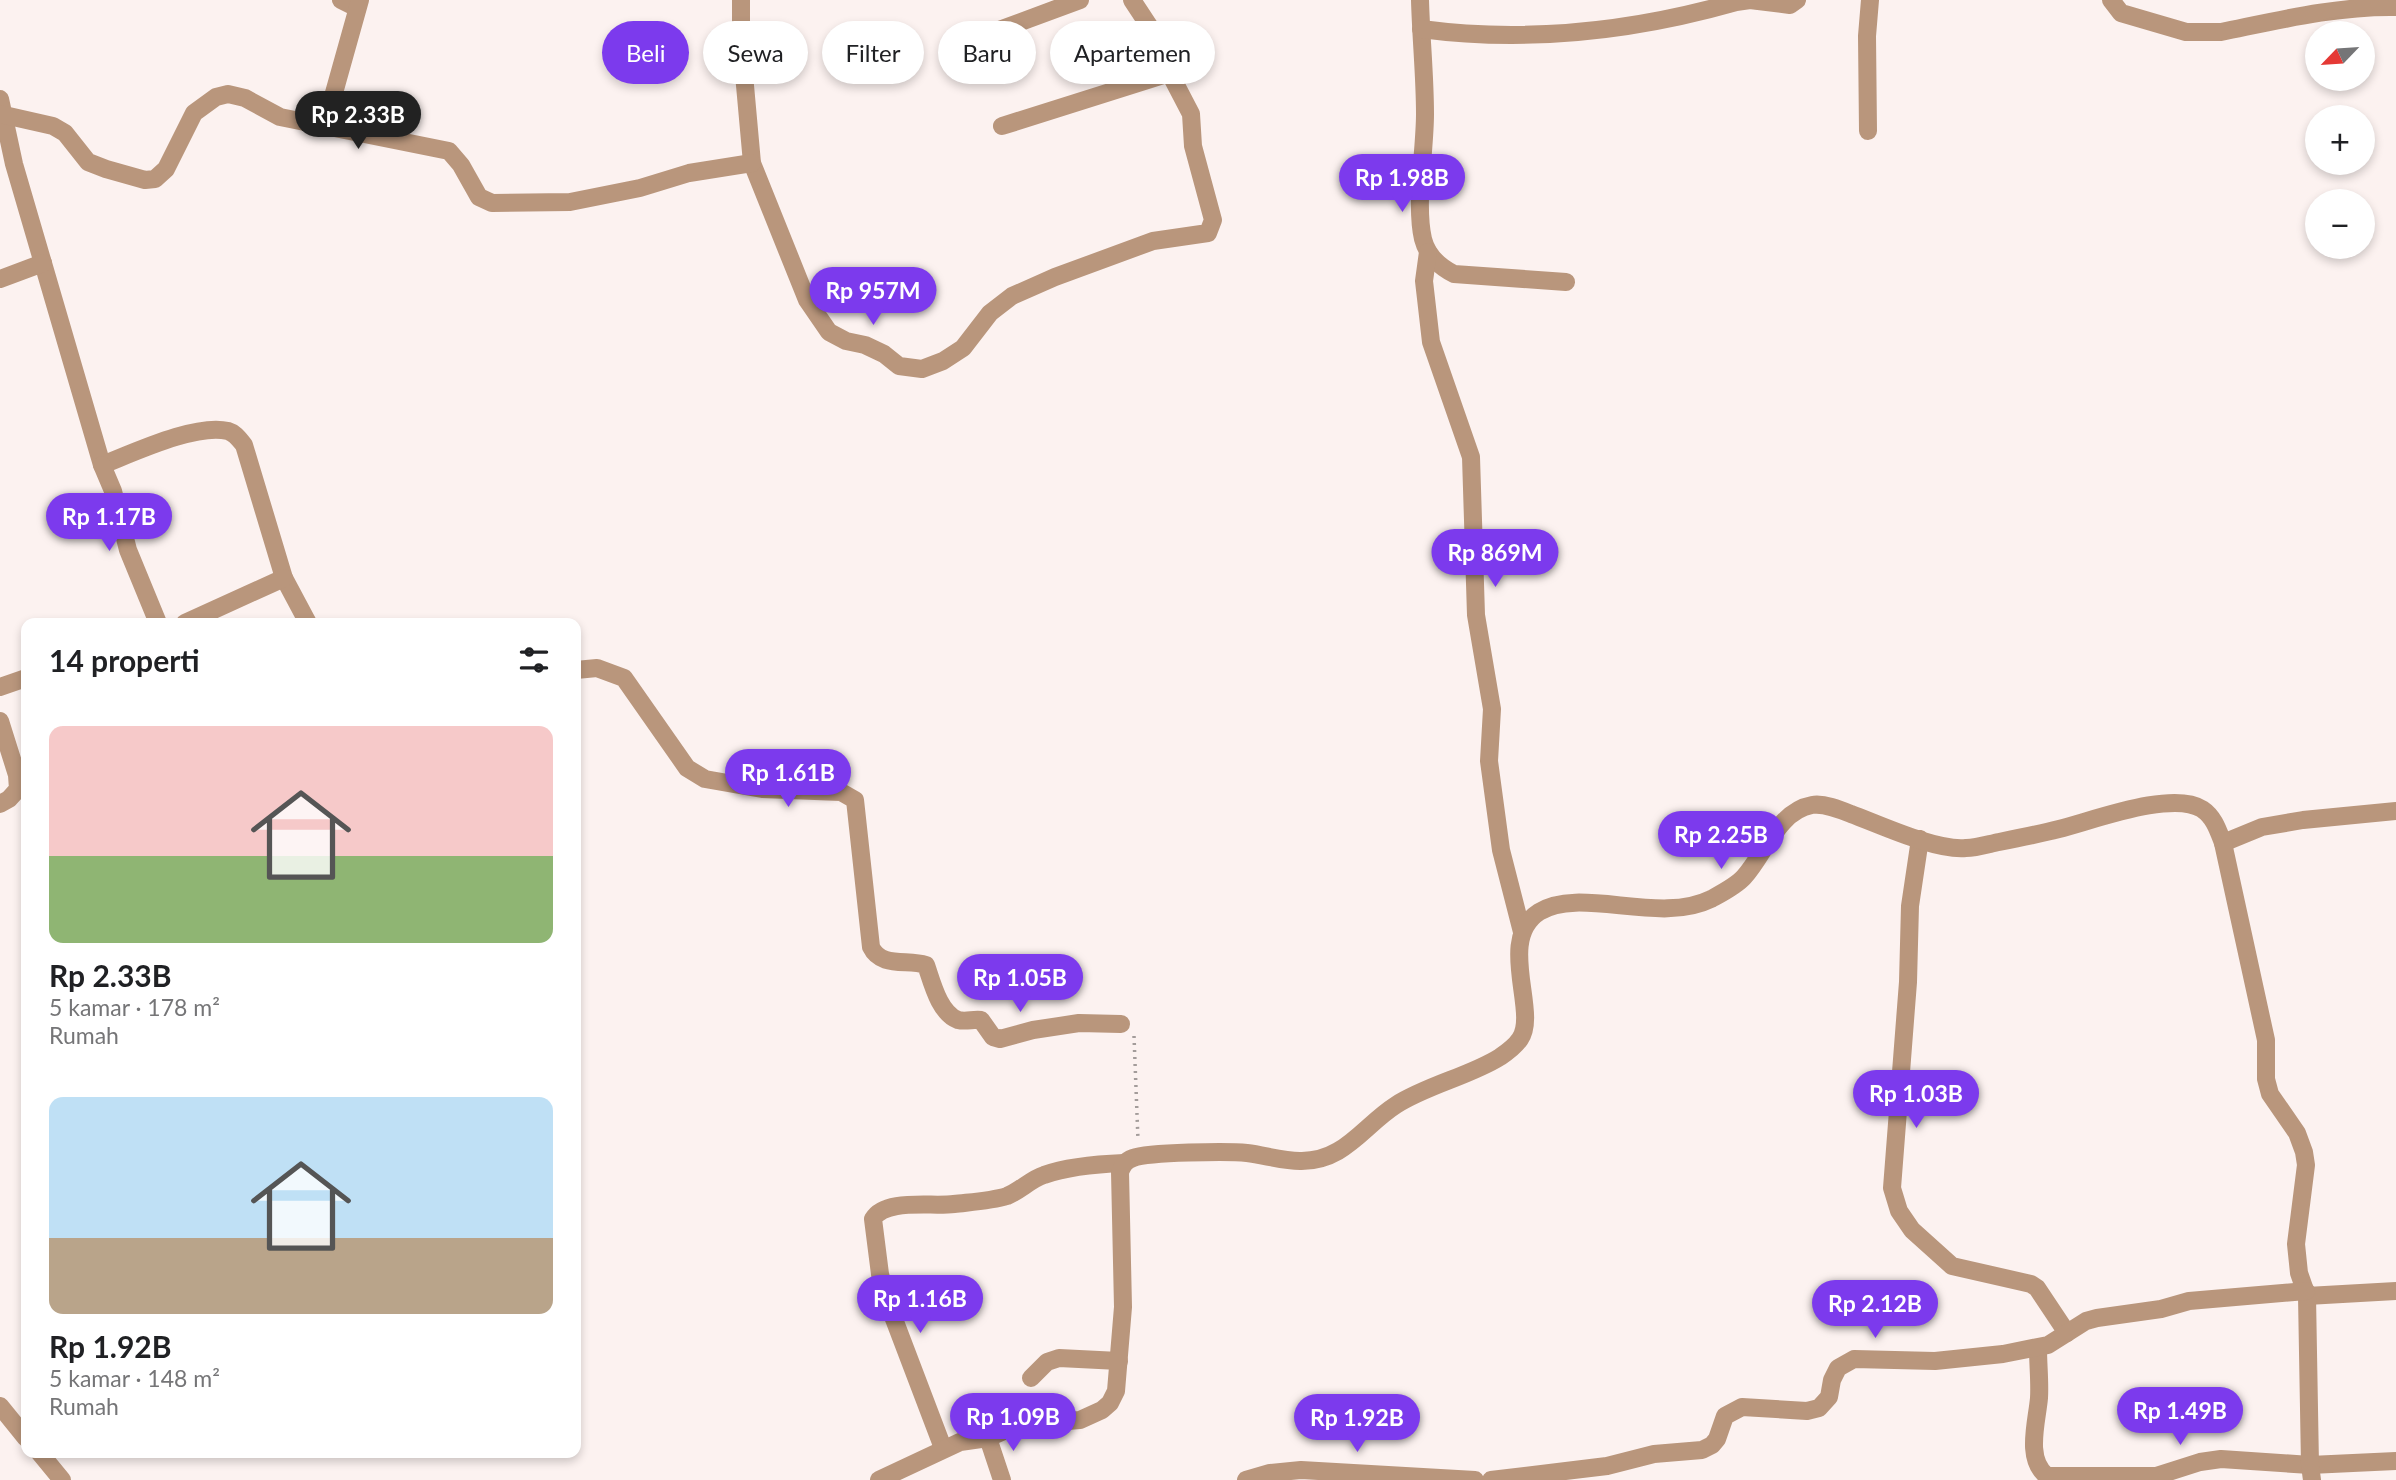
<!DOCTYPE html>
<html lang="id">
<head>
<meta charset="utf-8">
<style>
  :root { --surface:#fff; --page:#f2f2f2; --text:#202124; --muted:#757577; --accent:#7c3aed }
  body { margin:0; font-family:Lato,sans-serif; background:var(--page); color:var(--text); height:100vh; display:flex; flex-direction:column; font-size:26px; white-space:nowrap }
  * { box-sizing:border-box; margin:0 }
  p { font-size:23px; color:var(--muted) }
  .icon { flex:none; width:38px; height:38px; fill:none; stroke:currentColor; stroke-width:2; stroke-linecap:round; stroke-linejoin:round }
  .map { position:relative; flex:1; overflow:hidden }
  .panel { position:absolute; left:21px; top:618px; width:560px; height:840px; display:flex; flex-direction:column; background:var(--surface); border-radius:14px; box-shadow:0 4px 10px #0003 }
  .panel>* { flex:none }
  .hud { position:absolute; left:602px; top:21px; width:665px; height:63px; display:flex; gap:14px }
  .needle { width:46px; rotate:245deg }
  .fabs { position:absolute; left:2305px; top:21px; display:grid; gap:14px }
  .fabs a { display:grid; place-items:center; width:70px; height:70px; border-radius:50%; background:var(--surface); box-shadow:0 4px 10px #0003; font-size:35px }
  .price { position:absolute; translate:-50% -60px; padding:0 16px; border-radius:24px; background:var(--accent); color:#fff; font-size:23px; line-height:46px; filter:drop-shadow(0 2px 4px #0008) }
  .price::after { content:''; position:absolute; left:50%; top:42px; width:21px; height:16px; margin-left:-10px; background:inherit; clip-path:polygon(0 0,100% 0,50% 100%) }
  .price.selected { background:#222; color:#fff }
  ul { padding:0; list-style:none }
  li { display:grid; align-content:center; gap:14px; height:371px; padding:0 28px }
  li span { display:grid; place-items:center; height:217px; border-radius:14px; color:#555 }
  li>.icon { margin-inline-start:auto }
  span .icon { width:126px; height:126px; fill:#fffc; stroke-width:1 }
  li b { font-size:30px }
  h2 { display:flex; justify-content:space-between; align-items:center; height:84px; padding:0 28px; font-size:30px }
  .pill { padding:0 24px; border-radius:32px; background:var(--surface); box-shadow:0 4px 10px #0003; font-size:24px; line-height:63px }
  .pill.selected { background:var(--accent); color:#fff }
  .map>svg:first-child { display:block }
</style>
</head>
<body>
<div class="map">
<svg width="2396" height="1480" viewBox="0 0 2396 1480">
  <rect width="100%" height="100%" fill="#fcf2f0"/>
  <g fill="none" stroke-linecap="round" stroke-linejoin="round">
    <polyline stroke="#a39c9a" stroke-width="3.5" stroke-dasharray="2 5" stroke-linecap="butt" points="1134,1036 1138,1140"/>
    <g stroke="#b9967c" stroke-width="18">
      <polyline points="341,0 357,8"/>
      <polyline points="741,0 741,41 752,163 807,300 829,332 846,341 865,345 884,354 899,366 922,369 943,361 963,348 990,313 1012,296 1055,277 1153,241 1208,233 1213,220 1193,146 1191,114 1166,66 1157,38 1132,0"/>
      <path d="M1420,0C1421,38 1425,76 1425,114C1425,151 1415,204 1423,239C1427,255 1440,267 1454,274L1566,282"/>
      <path d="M2111,0L2121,13L2186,32H2221C2280,20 2336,6 2396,7"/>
      <path d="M1421,29C1526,43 1634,31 1736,2L1750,0L1790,5L1797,0"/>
      <polyline points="983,36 1080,0"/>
      <path d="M0,99L14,164L102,465C133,453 196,423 228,431C235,433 239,439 244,445L284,578L308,623"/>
      <polyline points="0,114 53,126 65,133 88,162 106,169 145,180 155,179 166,169 194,113 216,97 228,94 245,98 280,117 449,151 461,165 479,197 492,203 570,202 640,188 689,173 752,163"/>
      <polyline points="325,125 360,0"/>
      <polyline points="1002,126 1170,73"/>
      <polyline points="1868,131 1867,36 1870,0"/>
      <polyline points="1428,252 1424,281 1431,342 1471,457 1476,615 1492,709 1489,761 1501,850 1522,932"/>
      <polyline points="0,279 43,263"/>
      <polyline points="102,465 113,491 128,550 158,623"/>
      <polyline points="185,623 284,578"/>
      <path d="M576,670L597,668L624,678L687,768L705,779L762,789L841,792L855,800L871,947C881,968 907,959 926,965C932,982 939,1013 958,1020C966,1022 973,1019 981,1020L993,1037L1000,1039L1033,1030L1079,1023L1121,1024"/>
      <polyline points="0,687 26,678"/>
      <polyline points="0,721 17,775 18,789 9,799 0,804"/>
      <polyline points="1920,839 1910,906 1908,982 1892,1188 1899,1211 1912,1230 1952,1266 2031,1284 2037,1288 2067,1333"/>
      <polyline points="2223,843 2262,827 2303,820 2396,811"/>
      <polyline points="2307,1296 2396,1291"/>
      <path d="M2038,1348C2038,1365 2040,1382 2039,1398C2037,1422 2025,1459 2047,1476H2156L2200,1462L2221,1459L2310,1465L2396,1461"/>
      <polyline points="1031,1378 1047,1362 1059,1358 1119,1361"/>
      <polyline points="0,1406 26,1438"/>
      <polyline points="988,1438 1002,1480"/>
      <path d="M943,1448L886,1298L880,1274L873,1219C885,1198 932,1207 954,1204C971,1202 991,1201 1007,1196C1020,1191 1031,1179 1044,1175C1069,1166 1098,1164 1124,1163"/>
      <polyline points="39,1452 62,1480"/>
      <path d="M879,1480L960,1442L988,1438L1017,1425L1080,1420L1102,1410L1110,1403L1116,1391L1123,1307L1120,1172C1123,1165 1125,1161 1133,1158C1148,1152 1229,1151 1247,1153C1264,1155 1283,1161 1300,1161C1344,1162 1363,1126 1396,1105C1427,1085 1470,1076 1500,1057C1506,1053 1516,1045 1520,1039C1539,1012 1496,940 1539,912C1580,886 1659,925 1711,899C1722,893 1736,886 1744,877C1765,854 1778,811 1812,805C1824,803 1839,809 1851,814C1881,825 1936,851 1966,848C1977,848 1989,844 1999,842C2019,838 2039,834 2059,829C2092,821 2172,790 2202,809C2214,817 2218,830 2223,843L2266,1040V1079L2270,1094L2297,1133L2304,1152L2306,1165L2296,1244L2299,1273L2307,1296L2310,1465L2312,1480"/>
      <polyline points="1246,1480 1270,1473 1301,1470 1475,1480"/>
      <polyline points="1491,1480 1607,1466 1654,1454 1702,1450 1712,1445 1717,1439 1725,1416 1742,1407 1807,1411 1819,1408 1829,1397 1832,1380 1838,1368 1854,1359 1935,1361 2003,1354 2048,1345 2086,1321 2097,1318 2161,1309 2189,1301 2306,1291"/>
    </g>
  </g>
</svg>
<div class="fabs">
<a><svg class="needle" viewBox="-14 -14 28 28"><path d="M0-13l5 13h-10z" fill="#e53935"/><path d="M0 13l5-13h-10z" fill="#757577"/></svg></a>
<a>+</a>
<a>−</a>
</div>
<b class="price selected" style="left:358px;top:151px">Rp 2.33B</b>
<b class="price" style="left:1402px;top:214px">Rp 1.98B</b>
<b class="price" style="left:873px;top:327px">Rp 957M</b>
<b class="price" style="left:109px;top:553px">Rp 1.17B</b>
<b class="price" style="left:1495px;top:589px">Rp 869M</b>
<b class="price" style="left:788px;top:809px">Rp 1.61B</b>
<b class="price" style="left:1721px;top:871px">Rp 2.25B</b>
<b class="price" style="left:1020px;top:1014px">Rp 1.05B</b>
<b class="price" style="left:1916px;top:1130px">Rp 1.03B</b>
<b class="price" style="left:920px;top:1335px">Rp 1.16B</b>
<b class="price" style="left:1875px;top:1340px">Rp 2.12B</b>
<b class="price" style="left:2180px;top:1447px">Rp 1.49B</b>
<b class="price" style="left:1013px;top:1453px">Rp 1.09B</b>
<b class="price" style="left:1357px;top:1454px">Rp 1.92B</b>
<div class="hud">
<a class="pill selected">Beli</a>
<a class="pill">Sewa</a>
<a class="pill">Filter</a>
<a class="pill">Baru</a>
<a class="pill">Apartemen</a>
</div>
<section class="panel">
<h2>14 properti<svg class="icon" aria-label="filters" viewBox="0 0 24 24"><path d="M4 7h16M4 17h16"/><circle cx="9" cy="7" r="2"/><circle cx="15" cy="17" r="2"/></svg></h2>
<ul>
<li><span style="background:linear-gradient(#f6c9c9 60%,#8fb573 0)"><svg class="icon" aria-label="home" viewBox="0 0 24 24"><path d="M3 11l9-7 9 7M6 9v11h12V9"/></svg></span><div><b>Rp 2.33B</b><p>5 kamar · 178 m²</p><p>Rumah</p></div></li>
<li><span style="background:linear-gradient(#bfe0f5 65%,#b9a48a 0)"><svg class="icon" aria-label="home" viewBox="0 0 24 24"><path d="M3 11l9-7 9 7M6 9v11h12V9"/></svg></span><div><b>Rp 1.92B</b><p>5 kamar · 148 m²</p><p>Rumah</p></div></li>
</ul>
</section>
</div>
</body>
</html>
